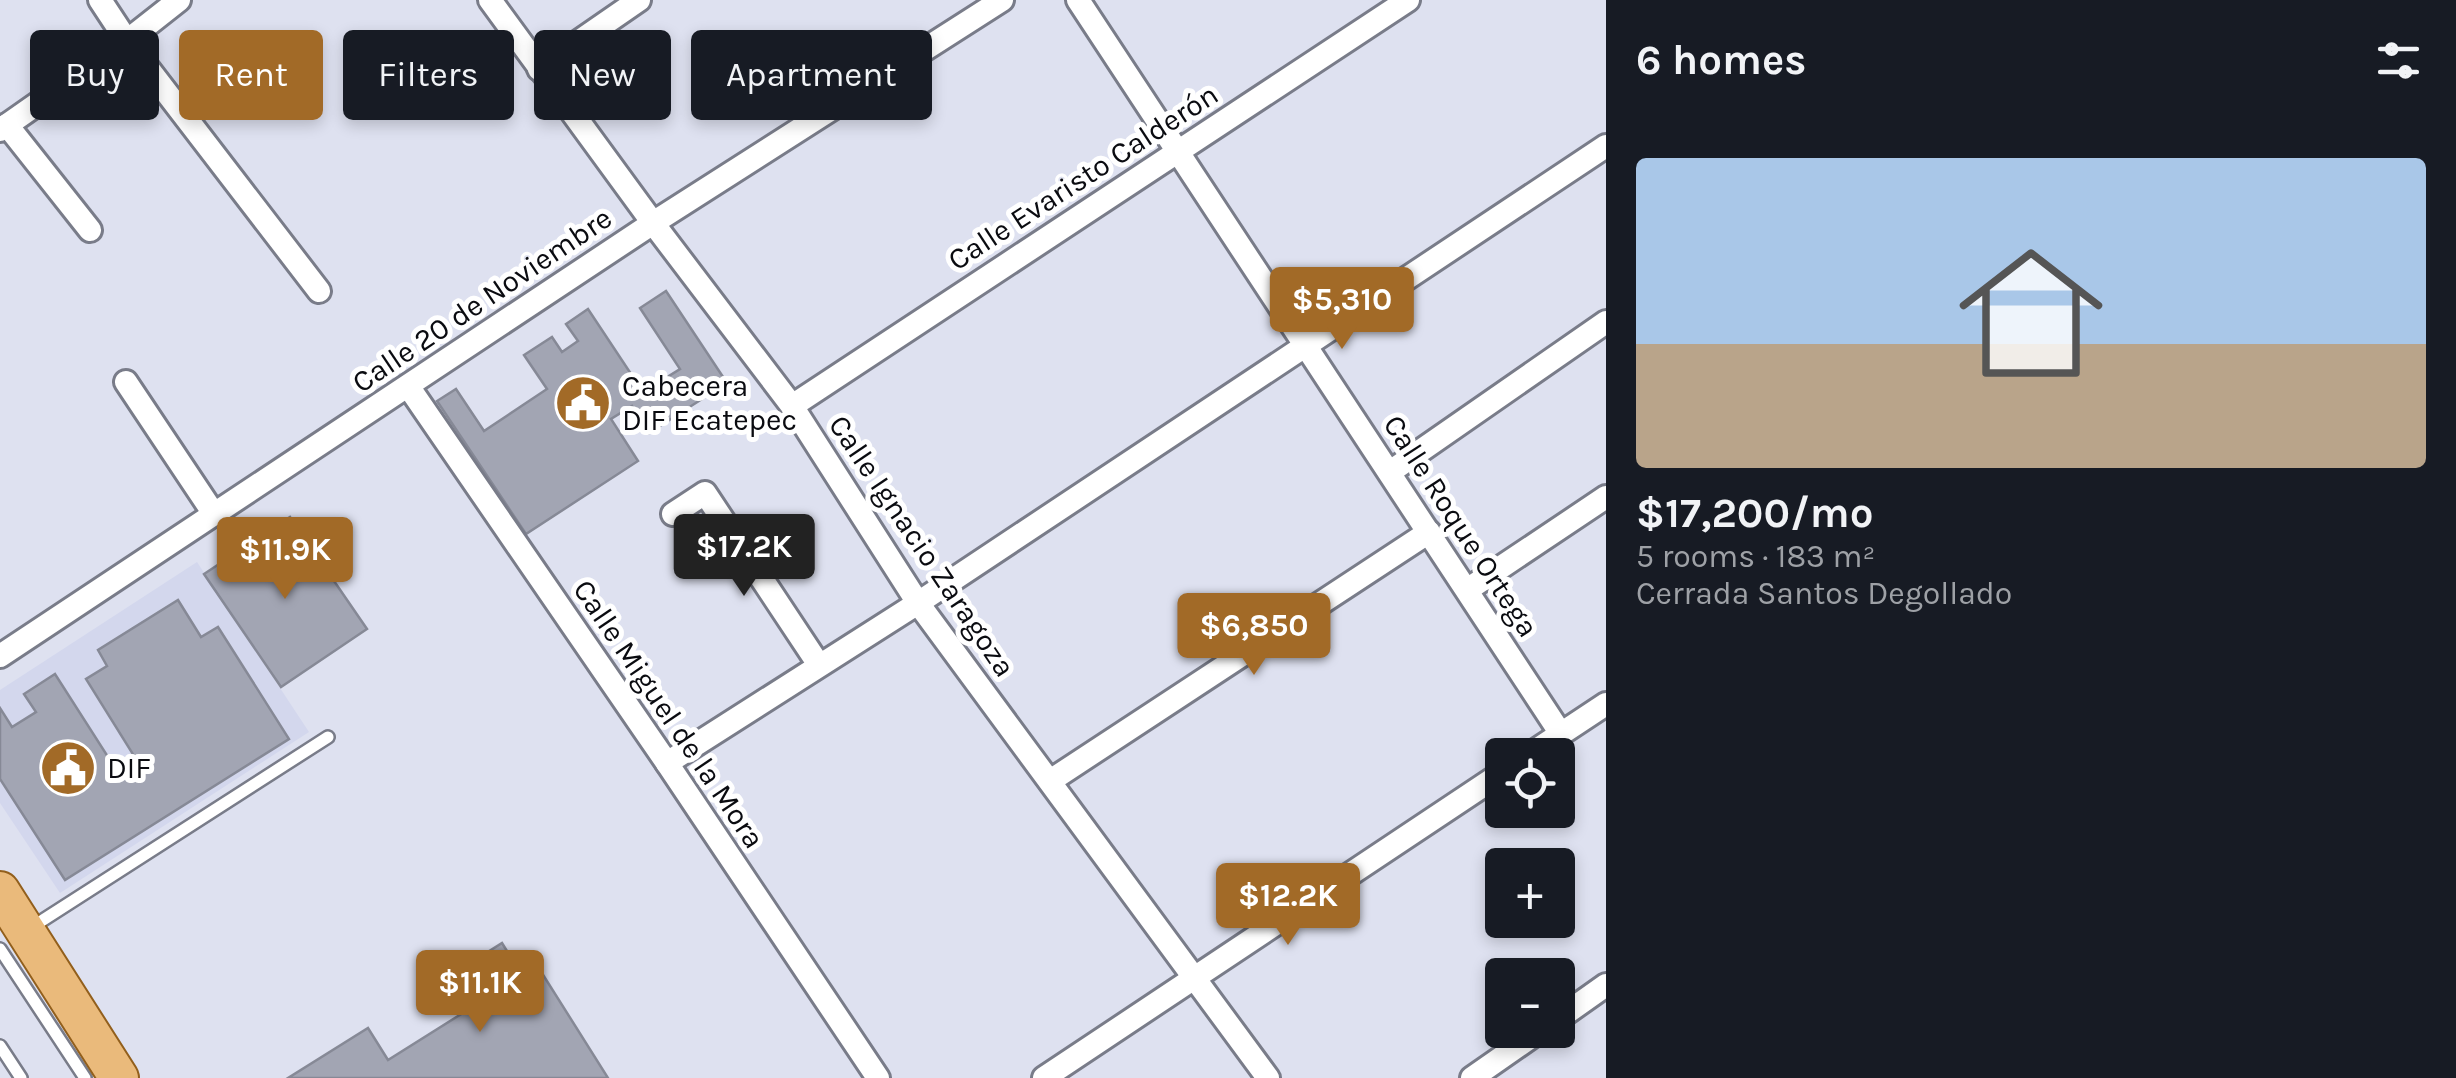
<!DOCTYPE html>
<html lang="en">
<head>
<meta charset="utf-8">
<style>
  :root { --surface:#171b24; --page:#242831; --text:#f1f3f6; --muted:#9ea1a6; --accent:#a26a27 }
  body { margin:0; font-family:Karla,sans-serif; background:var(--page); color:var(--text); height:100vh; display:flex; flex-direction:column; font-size:38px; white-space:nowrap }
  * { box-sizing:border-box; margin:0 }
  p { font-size:32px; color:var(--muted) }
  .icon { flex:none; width:55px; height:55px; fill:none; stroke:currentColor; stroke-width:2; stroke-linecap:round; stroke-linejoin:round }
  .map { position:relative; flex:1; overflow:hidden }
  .side { display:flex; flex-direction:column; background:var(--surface); width:850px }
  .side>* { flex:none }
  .top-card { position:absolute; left:30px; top:30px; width:950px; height:90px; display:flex; gap:20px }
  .controls { position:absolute; left:1485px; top:738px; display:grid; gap:20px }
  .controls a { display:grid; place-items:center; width:90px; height:90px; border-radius:10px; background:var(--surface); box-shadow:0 5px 15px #0003; font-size:50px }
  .price { position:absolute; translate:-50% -85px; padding:0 22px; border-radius:10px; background:var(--accent); color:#fff; font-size:32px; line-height:65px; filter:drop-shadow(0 2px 5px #0008) }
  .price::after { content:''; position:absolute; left:50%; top:60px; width:30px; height:22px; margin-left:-15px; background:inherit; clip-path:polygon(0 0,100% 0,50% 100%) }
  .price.on { background:#222; color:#fff }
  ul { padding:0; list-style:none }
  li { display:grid; align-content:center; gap:20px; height:530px; padding:0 30px }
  li span { display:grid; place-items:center; height:310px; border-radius:10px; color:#555 }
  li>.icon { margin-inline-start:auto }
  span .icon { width:180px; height:180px; fill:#fffc; stroke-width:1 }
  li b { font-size:42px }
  h2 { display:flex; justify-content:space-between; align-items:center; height:120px; padding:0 30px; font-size:42px }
  .tag { padding:0 35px; border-radius:10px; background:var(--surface); box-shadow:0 5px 15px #0003; font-size:35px; line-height:90px }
  .tag.on { background:var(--accent); color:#fff }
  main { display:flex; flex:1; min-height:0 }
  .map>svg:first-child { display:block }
</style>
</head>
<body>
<main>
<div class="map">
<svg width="1606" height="1078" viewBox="0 0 1606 1078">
  <rect width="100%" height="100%" fill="#dee1f0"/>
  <polygon fill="#d3d7ed" points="197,562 309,732 60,893 0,803 0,690"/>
  <g fill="#a2a5b3" stroke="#868996" stroke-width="2.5">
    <polygon points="666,291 727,383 649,433 632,406 611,419 638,461 526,534 437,401 456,389 484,431 547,389 524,355 552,337 562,352 578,341 566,324 588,309 643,392 680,369 640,308"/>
    <polygon points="290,517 367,629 281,687 204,574"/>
    <polygon points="178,600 201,637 218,627 289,739 65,880 0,779 0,708 12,727 36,712 24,694 55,674 117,771 136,759 86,679 107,666 98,650"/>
    <polygon points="502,943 520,972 535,962 608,1078 288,1078 368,1028 388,1060 474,1006 453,974"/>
  </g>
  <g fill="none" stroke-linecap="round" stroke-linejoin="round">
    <g stroke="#797c89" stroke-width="16">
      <g id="lane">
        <polyline points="29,929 328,737"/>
        <polyline points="0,949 85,1078"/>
        <polyline points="0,1046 21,1078"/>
      </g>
    </g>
    <g stroke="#797c89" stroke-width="28">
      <g id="street">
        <polyline points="100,0 127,41 319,291"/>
        <polyline points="490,0 653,223 792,406 918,603 1268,1078"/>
        <polyline points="1078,0 1561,734"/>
        <polyline points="539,69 639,0"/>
        <polyline points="7,125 90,230"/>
        <polyline points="0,130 127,41 179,0"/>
        <polyline points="126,382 214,514"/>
        <polyline points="408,386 667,763 878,1078"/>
        <polyline points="792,406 1408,0"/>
        <polyline points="1390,472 1606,322"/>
        <polyline points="673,514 705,493 819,665"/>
        <polyline points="1467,590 1606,497"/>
        <polyline points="0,656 653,223 1002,0"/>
        <polyline points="1529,755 1606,704"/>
        <polyline points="667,763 918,603 1606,146"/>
        <polyline points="1050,781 1429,532"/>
        <polyline points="1558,1019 1606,985"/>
        <polyline points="1044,1078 1502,773"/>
        <polyline points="1472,1078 1541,1030"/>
      </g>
    </g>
    <g stroke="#925f1c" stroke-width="42">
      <polyline id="primary" points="0,891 119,1078"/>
    </g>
    <use href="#lane" stroke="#fff" stroke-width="11"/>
    <use href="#street" stroke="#fff" stroke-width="22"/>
    <use href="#primary" stroke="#eaba7b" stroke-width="38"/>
  </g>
  <defs>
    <g id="civic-disc" transform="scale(2.875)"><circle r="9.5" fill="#a26a27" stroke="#fff"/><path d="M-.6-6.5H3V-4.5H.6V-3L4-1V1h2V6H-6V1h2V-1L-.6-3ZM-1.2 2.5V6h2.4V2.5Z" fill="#fff"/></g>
  </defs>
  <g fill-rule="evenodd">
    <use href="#civic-disc" x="583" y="403"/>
    <use href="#civic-disc" x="68" y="768"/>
  </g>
  <g text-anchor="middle" stroke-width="10" stroke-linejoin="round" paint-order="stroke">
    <g font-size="30" fill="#0a0b10" stroke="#fff">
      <text transform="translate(1083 177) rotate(-33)" y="10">Calle Evaristo Calderón</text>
      <text transform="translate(482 300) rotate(-34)" y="10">Calle 20 de Noviembre</text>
      <text transform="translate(1461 526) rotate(57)" y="10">Calle Roque Ortega</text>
      <text transform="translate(922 546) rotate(56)" y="10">Calle Ignacio Zaragoza</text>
      <text transform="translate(669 714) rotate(56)" y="10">Calle Miguel de la Mora</text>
    </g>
    <g font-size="30" fill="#0a0b10" stroke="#fff" text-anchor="start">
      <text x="622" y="396">Cabecera<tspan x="622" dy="34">DIF Ecatepec</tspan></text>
      <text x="107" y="778">DIF</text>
    </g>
  </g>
</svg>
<div class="controls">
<a><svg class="icon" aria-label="locate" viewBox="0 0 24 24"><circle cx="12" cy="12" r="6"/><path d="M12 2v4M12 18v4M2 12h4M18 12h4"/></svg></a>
<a>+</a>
<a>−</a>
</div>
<b class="price" style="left:1342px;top:352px">$5,310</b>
<b class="price on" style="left:744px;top:599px">$17.2K</b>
<b class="price" style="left:285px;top:602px">$11.9K</b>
<b class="price" style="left:1254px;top:678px">$6,850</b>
<b class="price" style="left:1288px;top:948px">$12.2K</b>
<b class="price" style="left:480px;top:1035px">$11.1K</b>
<div class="top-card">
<a class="tag">Buy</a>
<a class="tag on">Rent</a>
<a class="tag">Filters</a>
<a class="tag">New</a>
<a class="tag">Apartment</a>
</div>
</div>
<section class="side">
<h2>6 homes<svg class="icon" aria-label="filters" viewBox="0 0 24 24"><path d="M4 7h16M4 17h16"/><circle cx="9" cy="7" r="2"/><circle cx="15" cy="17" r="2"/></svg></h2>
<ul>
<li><span style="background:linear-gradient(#a9c7e8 60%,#b9a48a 0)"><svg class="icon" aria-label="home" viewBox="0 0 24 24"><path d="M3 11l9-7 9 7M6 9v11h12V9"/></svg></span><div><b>$17,200/mo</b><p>5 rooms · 183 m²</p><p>Cerrada Santos Degollado</p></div></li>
</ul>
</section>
</main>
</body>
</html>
